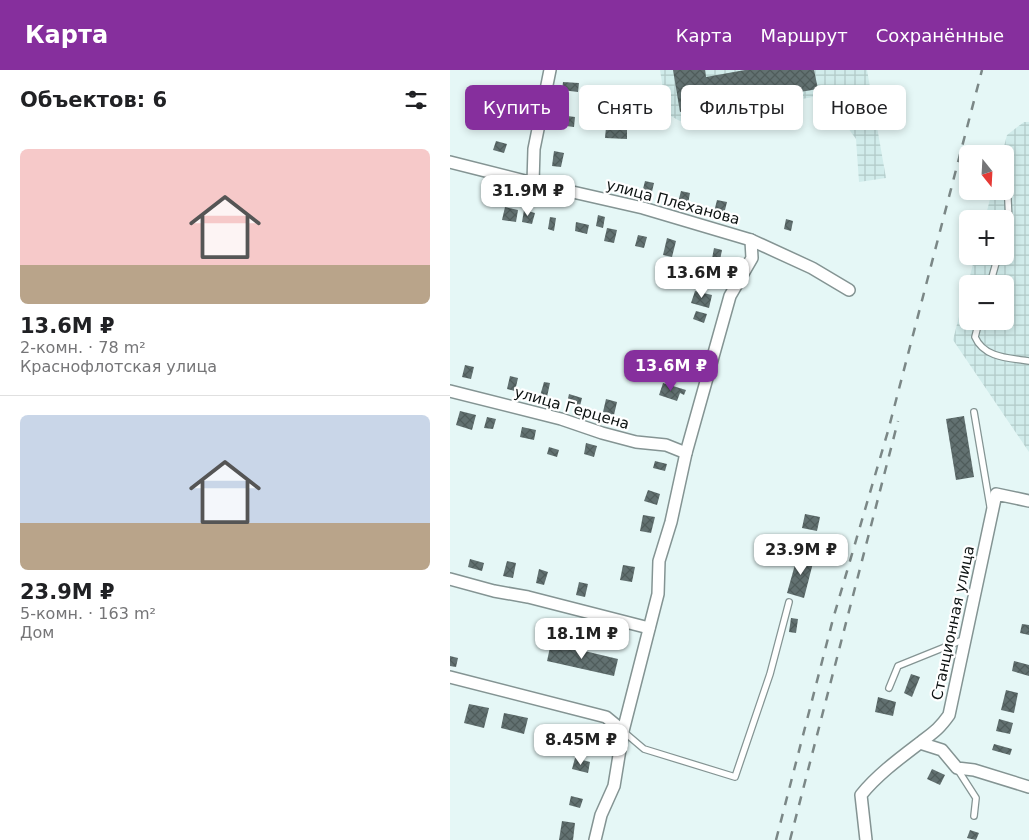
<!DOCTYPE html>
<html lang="ru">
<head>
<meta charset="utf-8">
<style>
  :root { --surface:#fff; --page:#f6f6f6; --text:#202124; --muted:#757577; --line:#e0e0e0; --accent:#862f9d }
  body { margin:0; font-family:"DejaVu Sans",sans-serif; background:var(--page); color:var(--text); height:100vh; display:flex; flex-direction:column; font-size:19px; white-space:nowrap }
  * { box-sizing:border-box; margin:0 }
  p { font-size:16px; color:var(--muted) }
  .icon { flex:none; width:28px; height:28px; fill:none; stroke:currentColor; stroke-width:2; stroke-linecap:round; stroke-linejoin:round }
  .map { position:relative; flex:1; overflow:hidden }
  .panel { display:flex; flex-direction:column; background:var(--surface); width:450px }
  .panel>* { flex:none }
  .guide { position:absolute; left:15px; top:15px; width:475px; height:45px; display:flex; gap:10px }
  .needle { width:32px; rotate:162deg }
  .tools { position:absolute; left:509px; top:75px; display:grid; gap:10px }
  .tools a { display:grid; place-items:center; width:55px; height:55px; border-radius:8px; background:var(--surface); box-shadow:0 2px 8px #0003; font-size:25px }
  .price { position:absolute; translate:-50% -42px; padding:0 11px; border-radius:10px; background:#fff; color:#222; font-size:16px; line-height:32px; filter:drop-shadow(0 1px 2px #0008) }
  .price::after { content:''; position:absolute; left:50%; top:30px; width:15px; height:11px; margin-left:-8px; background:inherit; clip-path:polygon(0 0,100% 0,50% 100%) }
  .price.current { background:var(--accent); color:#fff }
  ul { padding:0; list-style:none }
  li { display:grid; align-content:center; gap:10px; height:265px; padding:0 20px }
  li+li { border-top:1px solid var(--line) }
  li span { display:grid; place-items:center; height:155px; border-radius:8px; color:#555 }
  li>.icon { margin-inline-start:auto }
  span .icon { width:90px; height:90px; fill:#fffc; stroke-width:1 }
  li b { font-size:21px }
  h2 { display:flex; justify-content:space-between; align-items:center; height:60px; padding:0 20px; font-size:21px }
  .tag { padding:0 18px; border-radius:8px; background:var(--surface); box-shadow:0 2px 8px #0003; font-size:18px; line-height:45px }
  .tag.current { background:var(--accent); color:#fff }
  header { display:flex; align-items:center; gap:30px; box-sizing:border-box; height:70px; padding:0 25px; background:var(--accent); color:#fff }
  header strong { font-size:24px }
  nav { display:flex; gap:28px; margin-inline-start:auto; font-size:18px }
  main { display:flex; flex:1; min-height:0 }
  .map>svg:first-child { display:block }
</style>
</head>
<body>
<header>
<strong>Карта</strong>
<nav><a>Карта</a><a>Маршрут</a><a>Сохранённые</a></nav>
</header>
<main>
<section class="panel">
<h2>Объектов: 6<svg class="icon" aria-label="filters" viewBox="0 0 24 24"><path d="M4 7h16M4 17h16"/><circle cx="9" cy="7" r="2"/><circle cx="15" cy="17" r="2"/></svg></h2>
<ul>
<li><span style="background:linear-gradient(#f6c9c9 75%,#b9a48a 0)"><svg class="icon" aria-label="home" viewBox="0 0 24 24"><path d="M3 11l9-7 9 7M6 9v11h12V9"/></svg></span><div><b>13.6M ₽</b><p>2-комн. · 78 m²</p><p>Краснофлотская улица</p></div></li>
<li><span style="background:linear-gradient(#c9d6e8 70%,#b9a48a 0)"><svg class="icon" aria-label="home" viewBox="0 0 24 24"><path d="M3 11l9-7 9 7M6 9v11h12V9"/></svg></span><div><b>23.9M ₽</b><p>5-комн. · 163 m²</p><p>Дом</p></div></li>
</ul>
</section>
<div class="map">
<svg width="579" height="770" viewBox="0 0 579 770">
  <defs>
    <pattern id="industrial-grid" width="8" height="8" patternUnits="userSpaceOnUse" patternTransform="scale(1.25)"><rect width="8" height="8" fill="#d1eceb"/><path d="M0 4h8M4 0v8" fill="none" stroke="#b2cac8"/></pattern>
    <pattern id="building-cross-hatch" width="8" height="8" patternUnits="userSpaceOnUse" patternTransform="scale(1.25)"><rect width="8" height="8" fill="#627171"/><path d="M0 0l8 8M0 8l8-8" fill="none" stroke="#4f5c5b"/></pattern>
  </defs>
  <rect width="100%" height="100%" fill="#e5f7f6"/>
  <g fill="url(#industrial-grid)">
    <polygon points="210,0 417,0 436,108 409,112 406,69 374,25 230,51 217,44"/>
    <polygon points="574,52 579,52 579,382 503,270 517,215 518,251 555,251 555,214 518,214 525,186 555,186 555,149 535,149 542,121 555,121 555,84 552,84 557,65"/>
  </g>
  <g fill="url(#building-cross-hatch)">
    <polygon points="223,0 255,0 256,7 295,0 364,0 368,19 230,42"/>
    <polygon points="113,12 129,13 128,22 112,20"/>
    <polygon points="60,15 73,17 70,30 58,28"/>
    <polygon points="52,44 65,47 63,54 50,51"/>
    <polygon points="110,45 125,47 124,57 108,55"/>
    <polygon points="156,57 177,58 177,69 155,68"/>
    <polygon points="46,71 57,74 54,83 43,80"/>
    <polygon points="104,81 114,83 111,97 102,96"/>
    <polygon points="195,111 204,113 201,126 192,123"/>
    <polygon points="231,121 240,123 238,134 228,132"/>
    <polygon points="267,130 277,132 274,144 264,142"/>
    <polygon points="55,137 68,140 66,152 52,150"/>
    <polygon points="74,140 85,143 82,154 72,152"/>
    <polygon points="148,145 155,147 153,158 146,156"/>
    <polygon points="100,147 106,148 104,161 98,159"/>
    <polygon points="336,149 343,151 341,161 334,159"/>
    <polygon points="126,152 139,155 137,164 125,161"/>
    <polygon points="157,158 167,160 164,173 154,171"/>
    <polygon points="188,165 197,167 194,178 185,176"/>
    <polygon points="217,168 226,171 222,187 213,185"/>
    <polygon points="264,178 272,180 269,195 261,194"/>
    <polygon points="245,221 262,225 259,238 241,233"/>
    <polygon points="246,241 257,244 254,253 243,249"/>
    <polygon points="234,280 246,283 243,292 232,289"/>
    <polygon points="15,295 24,297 21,309 12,307"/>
    <polygon points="60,306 68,308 65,321 57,319"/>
    <polygon points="94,312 100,313 97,327 90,326"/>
    <polygon points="213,313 236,320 234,325 230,323 227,331 209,325"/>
    <polygon points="119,324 132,328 130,336 117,333"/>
    <polygon points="156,329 167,332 164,345 153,342"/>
    <polygon points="10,341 26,345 22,360 6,355"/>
    <polygon points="514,346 524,407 506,410 496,349"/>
    <polygon points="37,347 46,349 43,359 34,358"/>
    <polygon points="72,357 86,360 84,370 70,367"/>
    <polygon points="136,373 147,376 144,387 134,384"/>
    <polygon points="99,377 109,380 107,387 97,384"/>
    <polygon points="205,391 217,394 215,401 203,398"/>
    <polygon points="198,420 210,424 207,435 194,431"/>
    <polygon points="355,444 370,447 367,461 352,458"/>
    <polygon points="193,445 205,447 201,463 190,461"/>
    <polygon points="348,484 364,489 354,528 337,523"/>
    <polygon points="20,489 34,493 32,501 18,497"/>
    <polygon points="57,491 66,493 63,508 53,506"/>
    <polygon points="173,495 185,497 182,512 170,510"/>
    <polygon points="89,499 98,502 94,515 86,513"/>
    <polygon points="129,512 138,514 135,527 126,525"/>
    <polygon points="341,548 348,549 346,563 339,562"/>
    <polygon points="572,554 579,555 579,565 570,563"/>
    <polygon points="101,573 168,589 164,606 97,591"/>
    <polygon points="0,586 8,588 6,597 0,596"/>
    <polygon points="564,591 579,595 579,606 562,601"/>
    <polygon points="461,604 470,607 462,627 454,623"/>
    <polygon points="556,620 568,623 564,643 551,640"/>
    <polygon points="428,627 446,632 443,646 425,642"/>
    <polygon points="19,634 39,638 34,658 14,653"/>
    <polygon points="54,643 78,648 74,664 51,658"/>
    <polygon points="549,649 563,653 560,664 546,661"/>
    <polygon points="133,662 148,666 145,677 130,672"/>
    <polygon points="544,674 562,679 560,685 542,680"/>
    <polygon points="125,688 140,692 138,703 122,699"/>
    <polygon points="482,699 495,705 490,715 477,709"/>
    <polygon points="121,726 133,729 130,738 119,735"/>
    <polygon points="112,751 125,753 123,770 109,770"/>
    <polygon points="520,760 529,763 526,770 517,768"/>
  </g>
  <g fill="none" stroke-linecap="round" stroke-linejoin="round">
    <g stroke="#849493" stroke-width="8">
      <g id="service">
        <polyline points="555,164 559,151 557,110"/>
        <polyline points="540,214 548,186"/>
        <path d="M529,251L525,267C534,288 559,288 579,291"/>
        <polyline points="524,342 540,436"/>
        <polyline points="439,618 448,596 515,569"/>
        <polyline points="174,662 194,679 285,707 320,604 339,532"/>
        <polyline points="508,700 526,728 524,746"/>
      </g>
    </g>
    <g stroke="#849493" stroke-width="14">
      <g id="minor">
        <polyline points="0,92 83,113 193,138 301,170 362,198 399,220"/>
        <polyline points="83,113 84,79 100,0"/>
        <polyline points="0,321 111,349 152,363 186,372 216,375 236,383"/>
        <polyline points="0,509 44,521 78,527 199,558"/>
        <polyline points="0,607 156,647 173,661"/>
        <polyline points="470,673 492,680 507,698 524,700 579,717"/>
        <polyline points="145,770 151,745 164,716 173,661 208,524 209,491 221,452 236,383 280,226 302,188 301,170"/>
        <path d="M416,770L411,725C427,705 450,688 471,672C484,662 489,659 499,645L546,424L579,431"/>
      </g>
    </g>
    <use href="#service" stroke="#fff" stroke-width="5.5"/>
    <use href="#minor" stroke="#fff" stroke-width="11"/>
    <g stroke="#7b8786" stroke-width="2.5" stroke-dasharray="9 9" stroke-linecap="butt">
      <polyline points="326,770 383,549 438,361 532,0"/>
      <polyline points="340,770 448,351"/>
    </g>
  </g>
  <g text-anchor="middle" stroke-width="4.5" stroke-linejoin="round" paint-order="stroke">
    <g font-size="15" fill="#0d1312" stroke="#fff">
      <text transform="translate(223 132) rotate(15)" y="5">улица Плеханова</text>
      <text transform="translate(122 338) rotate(16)" y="5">улица Герцена</text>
      <text transform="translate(503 553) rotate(-78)" y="5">Станционная улица</text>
    </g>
  </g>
</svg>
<div class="tools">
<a><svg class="needle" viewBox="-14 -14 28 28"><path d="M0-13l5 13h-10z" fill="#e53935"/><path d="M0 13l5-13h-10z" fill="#757577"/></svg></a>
<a>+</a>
<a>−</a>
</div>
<b class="price" style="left:78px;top:147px">31.9M ₽</b>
<b class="price" style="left:252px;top:229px">13.6M ₽</b>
<b class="price current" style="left:221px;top:322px">13.6M ₽</b>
<b class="price" style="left:351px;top:506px">23.9M ₽</b>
<b class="price" style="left:132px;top:590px">18.1M ₽</b>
<b class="price" style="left:131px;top:696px">8.45M ₽</b>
<div class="guide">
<a class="tag current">Купить</a>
<a class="tag">Снять</a>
<a class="tag">Фильтры</a>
<a class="tag">Новое</a>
</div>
</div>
</main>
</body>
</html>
